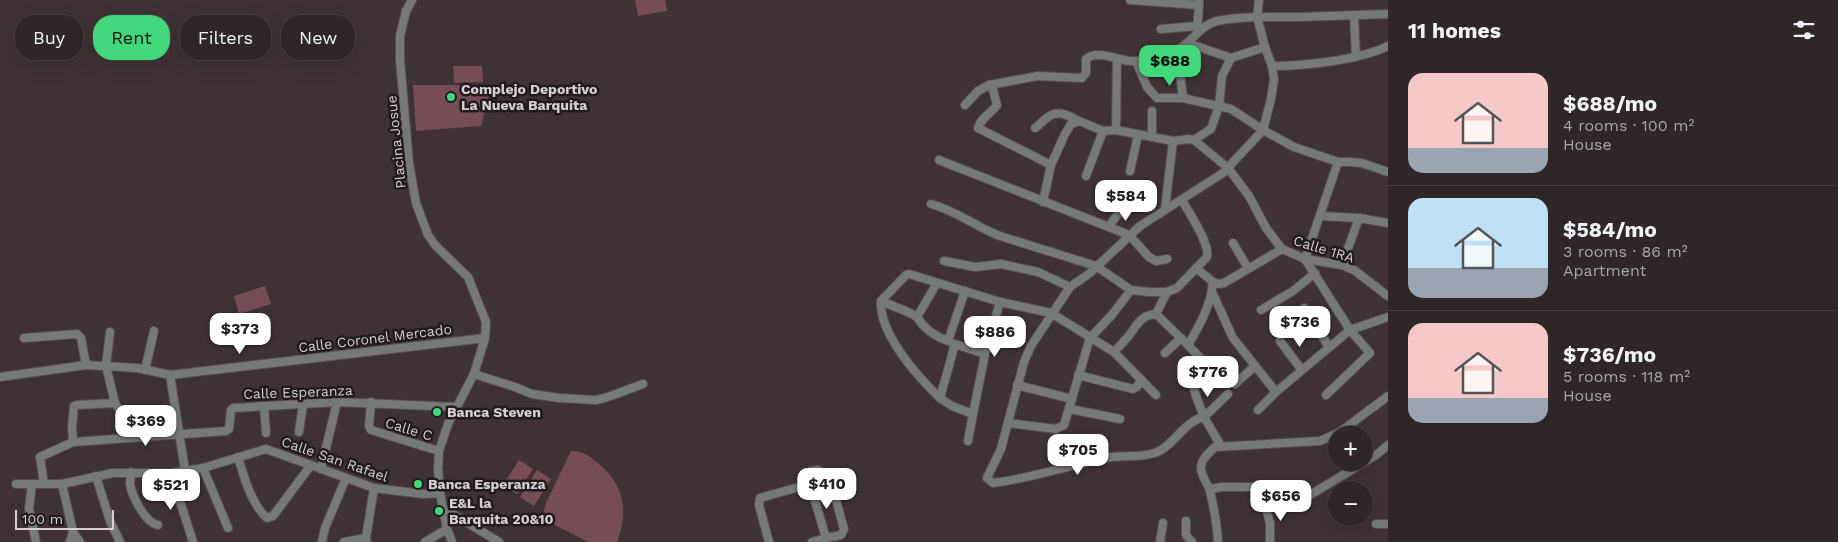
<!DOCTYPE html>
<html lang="en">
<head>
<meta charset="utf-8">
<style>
  :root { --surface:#2e2627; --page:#3a3233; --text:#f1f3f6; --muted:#a7a5a7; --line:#494344; --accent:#42d77b }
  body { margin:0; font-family:"Work Sans",sans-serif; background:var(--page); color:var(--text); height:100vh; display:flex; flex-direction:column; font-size:19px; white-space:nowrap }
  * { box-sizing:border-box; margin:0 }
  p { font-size:16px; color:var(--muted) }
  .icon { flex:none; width:28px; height:28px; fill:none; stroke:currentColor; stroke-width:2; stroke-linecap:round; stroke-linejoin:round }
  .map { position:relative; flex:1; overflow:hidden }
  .side { display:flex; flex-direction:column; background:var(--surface); width:450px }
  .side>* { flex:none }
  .top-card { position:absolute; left:15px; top:15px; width:475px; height:45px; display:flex; gap:10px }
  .tools { position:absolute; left:1328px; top:426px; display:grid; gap:10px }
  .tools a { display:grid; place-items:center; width:45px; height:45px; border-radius:50%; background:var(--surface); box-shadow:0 5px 20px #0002,0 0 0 1px var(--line); font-size:25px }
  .scale { position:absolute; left:15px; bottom:12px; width:99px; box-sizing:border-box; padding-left:5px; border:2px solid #d7cfd1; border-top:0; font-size:14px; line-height:18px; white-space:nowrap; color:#d7cfd1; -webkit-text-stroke:4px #211b1d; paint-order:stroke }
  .price { position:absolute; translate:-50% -42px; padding:0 11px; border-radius:10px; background:#fff; color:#222; font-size:16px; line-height:32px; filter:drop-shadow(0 1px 2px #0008) }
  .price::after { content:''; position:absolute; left:50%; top:30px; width:15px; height:11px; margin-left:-8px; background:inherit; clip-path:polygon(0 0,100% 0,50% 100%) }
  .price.current { background:var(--accent); color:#111 }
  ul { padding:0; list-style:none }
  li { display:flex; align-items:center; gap:15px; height:125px; padding:0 20px }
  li+li { border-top:1px solid var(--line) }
  li span { display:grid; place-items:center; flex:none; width:140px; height:100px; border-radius:15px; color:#555 }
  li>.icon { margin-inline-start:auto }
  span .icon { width:60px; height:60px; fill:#fffc; stroke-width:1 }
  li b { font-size:21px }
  h2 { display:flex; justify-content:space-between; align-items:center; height:60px; padding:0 20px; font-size:21px }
  .chip { padding:0 18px; border-radius:20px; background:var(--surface); box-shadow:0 5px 20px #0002,0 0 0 1px var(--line); font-size:18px; line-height:45px }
  .chip.current { background:var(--accent); color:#111 }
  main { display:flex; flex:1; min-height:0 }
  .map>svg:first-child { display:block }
</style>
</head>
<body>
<main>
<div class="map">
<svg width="1388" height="542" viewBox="0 0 1388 542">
  <rect width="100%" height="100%" fill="#3e3234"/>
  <g fill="#764c56">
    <polygon points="635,0 665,0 667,11 638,16"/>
    <polygon points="453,66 482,66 483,82 454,83"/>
    <polygon points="413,85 492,85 481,126 416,131"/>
    <polygon points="265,286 271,304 239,314 234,296"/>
    <path d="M571,451C583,451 590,456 599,464C624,485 629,511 617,542H588L547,521C542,515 544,510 546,503Z"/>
    <polygon points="519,460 533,469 517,494 503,485"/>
    <polygon points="537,470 551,479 534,506 520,497"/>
  </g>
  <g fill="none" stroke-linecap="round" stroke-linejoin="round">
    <g stroke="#5a4e50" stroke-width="10">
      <g id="street">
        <polyline points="412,0 406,11 400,36 400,60 409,163 416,203 428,235 435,245 468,277 486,322 485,338 474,374 448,424 439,451 438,469 440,493 447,529 452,542"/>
        <polyline points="1130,0 1199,5 1199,0"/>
        <polyline points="1354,15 1356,57"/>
        <polyline points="1161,29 1197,26"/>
        <polyline points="1197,31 1199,5"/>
        <polyline points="1187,43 1231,58 1265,47"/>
        <polyline points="1136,61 1147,87 1157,98 1183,98 1231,109 1263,130 1294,147 1338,162 1351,162 1362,163 1388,172"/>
        <path d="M1272,66C1305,66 1359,60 1388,46"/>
        <polyline points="1180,73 1183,98"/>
        <path d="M989,85L1038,76L1082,78L1086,73V59C1099,48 1121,63 1137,61C1147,60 1168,55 1177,50C1192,43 1200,25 1217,21C1244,16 1273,17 1300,17C1330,16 1359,15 1388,14"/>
        <path d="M965,105L978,91L989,85L993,90L997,105C991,114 981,117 978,128L1051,165"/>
        <polyline points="1152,111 1152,137"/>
        <path d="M1035,128C1040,125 1043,120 1048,117C1059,109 1069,116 1079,121"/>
        <polyline points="1116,130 1117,59"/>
        <polyline points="1194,140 1211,129 1219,106 1222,76 1231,58"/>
        <polyline points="939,160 1129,235 1149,257 1156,261 1167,259"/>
        <polyline points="1130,171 1138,135"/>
        <polyline points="1086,176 1103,131"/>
        <polyline points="1043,202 1051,165 1065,134 1071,124 1079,121 1103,131 1116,130 1173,141 1189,139 1194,140 1228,168 1249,196 1266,228 1282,249 1305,259 1342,265 1354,270 1388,296"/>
        <path d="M931,204C957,211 976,227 1000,236L1096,266L1131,290L1148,292H1167L1177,288L1207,257C1210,243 1189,213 1182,200"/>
        <polyline points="1165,209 1173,141"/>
        <polyline points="1321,216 1359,218 1388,223"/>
        <polyline points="1108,227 1126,204"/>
        <polyline points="1233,243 1248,268"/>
        <polyline points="944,261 975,267 1001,264 1038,272 1070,287"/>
        <polyline points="1342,265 1359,218"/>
        <polyline points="1213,282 1218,284 1224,283 1282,249"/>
        <path d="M937,283L917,317C924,329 935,336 948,341L965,291"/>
        <polyline points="1212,292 1233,338 1276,392 1350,330 1388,317"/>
        <polyline points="881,301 908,312 917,317"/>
        <polyline points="1304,308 1329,347"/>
        <polyline points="1261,310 1293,291 1315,273"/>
        <path d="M1156,314L1188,345C1200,325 1211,305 1213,282L1196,268"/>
        <polyline points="1156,314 1167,292"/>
        <polyline points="110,332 106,366 115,403 135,436"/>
        <polyline points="24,338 77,334 81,338 86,365"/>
        <polyline points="1280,341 1301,369"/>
        <polyline points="952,343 985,354 1000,302"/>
        <polyline points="955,344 940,398 952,406 973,414 985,354"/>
        <polyline points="1188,345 1204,362"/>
        <path d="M1114,352C1119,346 1126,340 1131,333C1138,323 1142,315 1156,314"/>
        <polyline points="1165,353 1181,338"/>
        <polyline points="145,370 154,331"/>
        <polyline points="474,374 515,387 532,394 559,398 596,400 605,398 643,384"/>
        <polyline points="170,375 185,470"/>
        <polyline points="1078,375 1133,389 1137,387 1141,379"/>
        <polyline points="0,377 86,365 138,368 170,375 485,338"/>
        <polyline points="1235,384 1255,366"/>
        <polyline points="1017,385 1072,399"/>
        <polyline points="1193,385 1196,396 1204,417 1228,394"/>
        <polyline points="1326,395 1370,353 1350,330 1305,259 1338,162"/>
        <path d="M940,398C918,377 879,334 881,301L906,275L909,274L1000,302L1051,313L1114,352L1156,395"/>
        <polyline points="371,402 369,426 371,430 439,451"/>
        <polyline points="264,406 266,433"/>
        <polyline points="1070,409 1120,419"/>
        <polyline points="1258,410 1276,392"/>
        <polyline points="1008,423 1056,429 1064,425 1090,338 1111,316 1131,290"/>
        <polyline points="299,432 303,404"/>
        <polyline points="968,441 973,414"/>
        <polyline points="73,442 72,427 74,406 77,405 115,403"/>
        <path d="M1221,446L1204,417C1184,421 1174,446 1155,453C1138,458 1122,455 1105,458C1067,466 1033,478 993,483L987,478L1001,449L1024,362L1031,346L1070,287L1090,273L1140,226L1223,173L1263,130L1271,99L1274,79L1272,66L1265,47L1257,17L1259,0"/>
        <path d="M238,457C244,477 251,504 267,518L273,516L311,465"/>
        <polyline points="203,468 228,528"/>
        <polyline points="321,469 337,402"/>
        <path d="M131,472C131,476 130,480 130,484C132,496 145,523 158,525"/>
        <polyline points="171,473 193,542"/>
        <polyline points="96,476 110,521 120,542"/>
        <polyline points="16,484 62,484 113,473 171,473 203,468 266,449 374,488 423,494 440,493"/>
        <polyline points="32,484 29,509 36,542"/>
        <polyline points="44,484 40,457 73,442 226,431 229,429 231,410 233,408 337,402 457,407"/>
        <polyline points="62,484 73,532 70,542"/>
        <polyline points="810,484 808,476 811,471 818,470 830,478 844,529 841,535 826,538"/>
        <polyline points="1210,489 1222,487 1256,487 1310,495 1376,455 1388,445"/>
        <polyline points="1265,505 1270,523 1270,542"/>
        <polyline points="443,508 499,542"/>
        <polyline points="1186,521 1186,535 1192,542"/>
        <polyline points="1376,524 1388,524"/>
        <polyline points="73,532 80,542"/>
        <polyline points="322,542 325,528 346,478"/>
        <polyline points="344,542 366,538"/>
        <polyline points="367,542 366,538 374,488"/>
        <polyline points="425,542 447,529"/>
        <polyline points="769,542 759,505 760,498 810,484 826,538 812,542"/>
        <polyline points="1160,542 1163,523"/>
        <path d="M1218,542C1217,525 1214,508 1210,491C1208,483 1200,476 1201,466C1202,458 1210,452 1215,447L1320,441L1340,432L1388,396"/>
      </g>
    </g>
    <use href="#street" stroke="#757a76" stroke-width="8"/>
  </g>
  <g fill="#42d77b" stroke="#211b1d" stroke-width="2">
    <circle cx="451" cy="97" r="5"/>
    <circle cx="437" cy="412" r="5"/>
    <circle cx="418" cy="484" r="5"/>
    <circle cx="439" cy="511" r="5"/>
  </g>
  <g text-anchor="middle" stroke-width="5" stroke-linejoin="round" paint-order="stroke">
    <g font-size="14" font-weight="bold" fill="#d7cfd1" stroke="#211b1d" text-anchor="start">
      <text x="461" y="94">Complejo Deportivo<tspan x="461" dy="16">La Nueva Barquita</tspan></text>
      <text x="447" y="417">Banca Steven</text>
      <text x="428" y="489">Banca Esperanza</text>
      <text x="449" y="508">E&amp;L la<tspan x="449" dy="16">Barquita 20&amp;10</tspan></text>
    </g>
    <g font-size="14" fill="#d7cfd1" stroke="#211b1d">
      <text transform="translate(396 142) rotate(-96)" y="5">Placina Josue</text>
      <text transform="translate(1324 249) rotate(17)" y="5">Calle 1RA</text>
      <text transform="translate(375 338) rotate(-7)" y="5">Calle Coronel Mercado</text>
      <text transform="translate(298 392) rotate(-2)" y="5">Calle Esperanza</text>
      <text transform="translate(409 429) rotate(17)" y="5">Calle C</text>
      <text transform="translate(335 459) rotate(19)" y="5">Calle San Rafael</text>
    </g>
  </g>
</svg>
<div class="tools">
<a>+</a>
<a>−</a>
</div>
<div class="scale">100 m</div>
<b class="price current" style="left:1170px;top:87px">$688</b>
<b class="price" style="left:1126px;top:222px">$584</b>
<b class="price" style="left:1300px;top:348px">$736</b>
<b class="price" style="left:240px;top:355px">$373</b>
<b class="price" style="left:995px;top:358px">$886</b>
<b class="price" style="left:1208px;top:398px">$776</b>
<b class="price" style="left:146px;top:447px">$369</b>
<b class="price" style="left:1078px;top:476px">$705</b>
<b class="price" style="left:827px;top:510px">$410</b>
<b class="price" style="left:171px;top:511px">$521</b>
<b class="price" style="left:1281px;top:522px">$656</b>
<div class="top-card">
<a class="chip">Buy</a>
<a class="chip current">Rent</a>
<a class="chip">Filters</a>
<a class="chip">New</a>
</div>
</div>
<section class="side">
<h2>11 homes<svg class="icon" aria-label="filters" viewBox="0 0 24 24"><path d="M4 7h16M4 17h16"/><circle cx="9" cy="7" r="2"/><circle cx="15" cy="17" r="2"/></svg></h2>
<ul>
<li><span style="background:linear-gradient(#f6c9c9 75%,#9aa5b1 0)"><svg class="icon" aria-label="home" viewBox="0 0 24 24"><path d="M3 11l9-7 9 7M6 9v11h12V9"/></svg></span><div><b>$688/mo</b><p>4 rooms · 100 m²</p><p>House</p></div></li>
<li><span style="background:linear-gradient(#bfe0f5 70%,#9aa5b1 0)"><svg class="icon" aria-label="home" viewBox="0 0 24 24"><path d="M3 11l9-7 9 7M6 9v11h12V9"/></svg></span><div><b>$584/mo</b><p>3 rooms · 86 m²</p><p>Apartment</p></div></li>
<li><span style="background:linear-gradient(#f6c9c9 75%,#9aa5b1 0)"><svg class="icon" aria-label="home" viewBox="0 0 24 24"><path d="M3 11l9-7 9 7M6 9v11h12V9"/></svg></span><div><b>$736/mo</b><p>5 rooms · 118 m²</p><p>House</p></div></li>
</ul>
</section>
</main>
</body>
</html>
